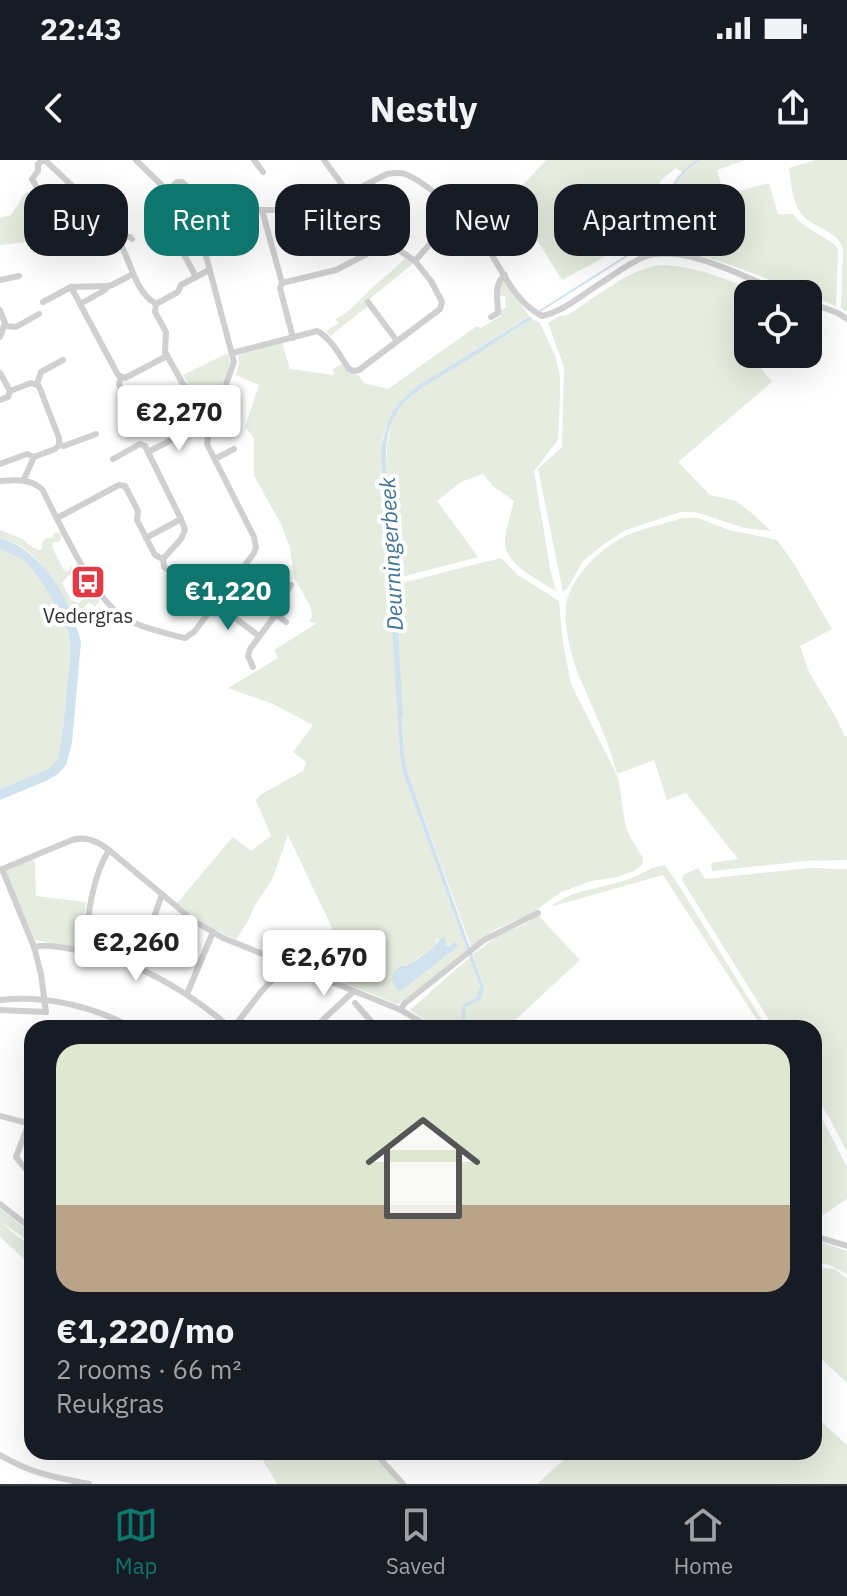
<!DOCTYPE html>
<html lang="en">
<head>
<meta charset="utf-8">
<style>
  :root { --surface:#171b24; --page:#20242c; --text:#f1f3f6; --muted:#9ea1a6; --line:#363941; --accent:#0f766e }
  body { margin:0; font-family:"IBM Plex Sans",sans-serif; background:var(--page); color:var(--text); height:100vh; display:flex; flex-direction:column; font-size:30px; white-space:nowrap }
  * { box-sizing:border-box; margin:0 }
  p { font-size:26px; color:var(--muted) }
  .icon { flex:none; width:44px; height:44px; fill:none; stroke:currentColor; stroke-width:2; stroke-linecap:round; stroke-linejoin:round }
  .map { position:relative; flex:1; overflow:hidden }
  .sheet { position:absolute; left:24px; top:860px; width:798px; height:440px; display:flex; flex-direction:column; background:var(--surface); border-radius:24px; box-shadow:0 8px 32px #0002 }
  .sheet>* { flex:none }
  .hud { position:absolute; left:24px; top:24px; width:800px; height:72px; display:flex; gap:16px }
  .controls { position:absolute; left:734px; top:120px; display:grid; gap:16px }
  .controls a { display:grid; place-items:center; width:88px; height:88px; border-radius:16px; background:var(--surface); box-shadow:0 8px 32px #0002; font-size:40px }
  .price { position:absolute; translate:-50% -68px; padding:0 18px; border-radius:8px; background:#fff; color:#222; font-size:26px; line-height:52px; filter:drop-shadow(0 2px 4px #0008) }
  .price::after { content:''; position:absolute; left:50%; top:48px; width:24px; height:18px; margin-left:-12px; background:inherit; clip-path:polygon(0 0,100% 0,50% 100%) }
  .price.on { background:var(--accent); color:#fff }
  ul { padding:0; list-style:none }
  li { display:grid; align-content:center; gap:16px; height:424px; padding:0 32px }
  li+li { border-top:2px solid var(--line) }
  li span { display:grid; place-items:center; height:248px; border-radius:24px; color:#555 }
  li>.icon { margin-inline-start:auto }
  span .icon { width:144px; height:144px; fill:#fffc; stroke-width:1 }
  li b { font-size:34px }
  .chip { padding:0 28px; border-radius:24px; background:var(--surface); box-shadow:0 8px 32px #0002; font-size:28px; line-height:72px }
  .chip.on { background:var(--accent); color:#fff }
  .status { display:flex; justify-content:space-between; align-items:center; height:56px; padding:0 40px; background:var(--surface); direction:ltr }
  .status svg { height:22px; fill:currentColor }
  header { display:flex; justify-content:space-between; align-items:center; height:104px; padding:0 32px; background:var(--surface); font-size:36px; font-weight:800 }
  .menu { display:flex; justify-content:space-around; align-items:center; height:112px; border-top:2px solid var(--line); background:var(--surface); font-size:22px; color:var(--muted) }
  .menu a { display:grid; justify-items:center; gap:4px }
  .menu .on { color:var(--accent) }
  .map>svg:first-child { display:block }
</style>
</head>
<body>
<div class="status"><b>22:43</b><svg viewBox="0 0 49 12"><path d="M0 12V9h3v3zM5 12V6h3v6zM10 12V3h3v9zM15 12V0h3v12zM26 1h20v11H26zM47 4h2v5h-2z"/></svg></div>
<header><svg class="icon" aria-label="back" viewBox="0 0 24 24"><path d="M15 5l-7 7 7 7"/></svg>Nestly<svg class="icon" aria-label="share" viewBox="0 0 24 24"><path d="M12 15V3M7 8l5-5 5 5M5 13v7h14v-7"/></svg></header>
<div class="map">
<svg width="847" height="1324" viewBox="0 0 847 1324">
  <rect width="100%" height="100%" fill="#fff"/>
  <g fill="#e6ecdf" fill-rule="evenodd">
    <path d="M546,0H745L717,10L724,35L769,23L778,54H793C803,68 821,74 835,85L838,89V94L836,146C799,132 762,116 725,103C698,93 671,92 644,85C658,61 664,34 683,13L676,8L661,20L638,76L599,100L562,120L511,38Z"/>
    <path d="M816,0H847V152L841,148L843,89C837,69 811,68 800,52C792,41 791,22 789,8Z"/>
    <path d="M28,32C34,48 31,66 27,82L0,85V58L11,55L25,33Z"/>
    <path d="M405,98L415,102L366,142L368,146L330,176L326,171L339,163L335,159C350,153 359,140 371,129C382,118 395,110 405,98Z"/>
    <path d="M660,105C696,106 728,119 760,134H748V174L740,182L748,194H750L772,222L678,302L710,335L736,341L754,355L771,371L745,368L695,352H680L626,370L604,384L583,401L567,429L563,432L538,309L562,287L564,207L548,163L559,156L568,155C594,138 629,109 660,105Z"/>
    <path d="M505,121L529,156L417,226L400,242L387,265L383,279L389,420L384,422L385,427L390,426L400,596L402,610L467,790L405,841L396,844L330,817L350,806L288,675L272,720L255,745L248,761L236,780L207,766L177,743L233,677L251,691L271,676L256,640L260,635L303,611L306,602L293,592L313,565L273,544L228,528L278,498L274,490L317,463L309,462L312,456L310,446L294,417L290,388L281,364L254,316V278L245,267L259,225L236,215L239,203L238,195L282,183L290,209L334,215L333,209L342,204L349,213L358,215L364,223L388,229L477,166L481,168L501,156V149L506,148L505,136H500L499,127L502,122ZM438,779L444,785L458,786L402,829L398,830L392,820L418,797L433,789Z"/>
    <path d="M532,159L540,163L556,198L560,217V235L558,280L534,311L550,408L556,431C541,422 507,405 505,385C504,373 511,354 514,341L493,326L483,314L461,322L437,341L478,397L394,419C391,383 377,282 396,254C411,231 437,219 459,205C483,190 508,175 532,159Z"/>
    <polygon points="228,193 230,204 219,234 189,225 183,215"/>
    <path d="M683,358H698L729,370L777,380L793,402L832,469L800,486L809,512L838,561L844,576H847V700L806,701L712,711L711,703L738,699L686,633L667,640L654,600L617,614C608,577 591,546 577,511C571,494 563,463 566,445C571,416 603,385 630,374C646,367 665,364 683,358Z"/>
    <path d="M0,370L23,379L29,385L39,390L42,389L43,381L46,378H52L55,372L61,374V378L59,382H54L52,387L63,409L67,411L70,409V406L79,414L74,418L71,415L68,416L62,423L71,440L79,443L91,432L100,441L95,447L89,442L84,447L88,452L86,456L92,462L86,467C51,437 53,392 0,378Z"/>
    <polygon points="0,389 22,399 33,410 46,429 68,472 71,487 63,568 58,599 48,609 0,629"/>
    <polygon points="501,398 518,415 559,441 563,483 571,524 618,617 626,668 633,682 643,698 643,701 642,705 634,711 618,717 591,721 561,732 531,754 494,770 471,787 407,611 404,594 394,425"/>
    <polygon points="32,698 35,702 36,736 86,742 81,782 78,786 74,785 73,787 35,780 4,709"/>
    <path d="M665,705L676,721L767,868H763L759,863L663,715L550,747C572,729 603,729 629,719C642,715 651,706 665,705Z"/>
    <polygon points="698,708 705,719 810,708 847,709 847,992 830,959 814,932 814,868 774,868 682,720 683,715"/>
    <polygon points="538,755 580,800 513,862 517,868 469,868 465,856 465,848 475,842 484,827 473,794 502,773 524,765"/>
    <path d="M470,797L480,826L476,838C459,844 460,853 465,868H437L410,850Z"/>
    <polygon points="814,943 847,1007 847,1039 814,1061"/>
    <polygon points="0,1048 32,1074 32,1084 2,1062 15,1075 32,1086 32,1106 0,1077"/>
    <polygon points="814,1080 847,1091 847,1114 827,1104 814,1104"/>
    <polygon points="814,1107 835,1109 847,1119 847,1223 814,1192"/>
    <polygon points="814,1255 847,1285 847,1324 537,1324 572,1292 814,1292"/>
    <polygon points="258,1292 369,1292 399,1324 277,1324"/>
  </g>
  <g fill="#cfe2ee">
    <path d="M530,156L532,159C507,174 483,191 458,206C435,221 403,234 392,262C385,277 386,295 386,311L404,594L407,611L484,827L481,839L465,848V856L469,868H465C460,852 458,844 476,838L480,826L402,610L400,596L381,290L387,265L391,255L400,242L417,226Z"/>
    <path d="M0,378C43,390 71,441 81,482L72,583L66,605L58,614L46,621L0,640V629L48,609L58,599L63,568L71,487L68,472L46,429L33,410L22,399L0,389Z"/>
    <path d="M443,777L446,781L445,785L450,786L455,782L458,786L402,830H397L392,820L394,812L400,806H407C415,800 422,796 429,791C435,787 437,781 443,777Z"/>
  </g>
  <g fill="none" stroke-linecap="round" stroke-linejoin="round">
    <g stroke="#cfe2ee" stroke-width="2">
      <path d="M540,151L644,85C662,56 666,18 699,0"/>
      <polyline points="391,386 394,428"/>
      <polyline points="396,454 402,556"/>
    </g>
    <g stroke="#d0d0d0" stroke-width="6">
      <polyline points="45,0 87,40 85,69 89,75 130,77 132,79"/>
      <path d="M136,0L185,48L193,54L204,56L237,50H304L330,43L387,14C393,13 399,12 405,14C427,22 467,60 481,78C500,104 512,141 542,156C563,152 583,134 601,123C615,114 629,103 644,97C684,82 749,120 786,134"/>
      <polyline points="254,0 263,12"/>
      <polyline points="324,0 349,34"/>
      <polyline points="36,26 32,19 38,11 38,4 44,0"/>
      <polyline points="262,50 282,123 280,128 293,178"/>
      <polyline points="167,62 157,43 177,22 182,22 210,48"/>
      <polyline points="171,70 196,117"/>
      <polyline points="58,74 60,44 76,30"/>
      <path d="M122,87C132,107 136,132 156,144"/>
      <polyline points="209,110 181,125 178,132 156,144 155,152 166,172 165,192 183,224 188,229 220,240"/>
      <polyline points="0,120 19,116"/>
      <polyline points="282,123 336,110 386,84 390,84 415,101"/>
      <polyline points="71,127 118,215 125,218 167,196"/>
      <polyline points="43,142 71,127 108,126"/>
      <polyline points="368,142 397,181"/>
      <polyline points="808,142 838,153 847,159"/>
      <polyline points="80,144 105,130 108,126 112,125 133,114"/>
      <polyline points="0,150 5,163 0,177"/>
      <path d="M491,157L498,153C498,140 493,124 505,115"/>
      <polyline points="5,166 16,167 39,154"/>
      <path d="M232,193L317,171C331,178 340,196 349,209L353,211L359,210L440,149L442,142L431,121L415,101L457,53"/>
      <polyline points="0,213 10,231"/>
      <polyline points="121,217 119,224 131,248"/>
      <polyline points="37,224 41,212 63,200"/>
      <polyline points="0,240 8,237 10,231 31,223 39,226 59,278 59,285"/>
      <polyline points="148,292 197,267 209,271"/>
      <polyline points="113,299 140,284 145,286 181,359 185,370 181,379 163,399"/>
      <polyline points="215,299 234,289"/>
      <polyline points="0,304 27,294 34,297 55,289 59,285 64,286 96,274"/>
      <polyline points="24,319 34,297"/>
      <path d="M0,321C17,320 28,318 42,329C60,364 92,436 123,457C138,467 159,471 176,476L185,478L194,472L254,393L256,387L254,377L207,284L209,271L234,202L200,73V56"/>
      <polyline points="57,358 119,325 125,326 138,351 137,360 155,395 163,399 164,407 183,420"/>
      <polyline points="146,378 181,359"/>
      <polyline points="215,443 259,476"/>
      <polyline points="276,454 286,462"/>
      <polyline points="253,507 248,496 250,489 276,454 276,448 291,425"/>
      <path d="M0,710L72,680C86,676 97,681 109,690L194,761L223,778L401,850L431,868"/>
      <path d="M34,787C47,784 59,787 71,789C132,797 185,829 231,868"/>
      <path d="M84,791C88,758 91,719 109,690"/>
      <polyline points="137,807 162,734"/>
      <polyline points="187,834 213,772"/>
      <path d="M0,840C45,835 93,846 133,868"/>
      <polyline points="355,843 377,868"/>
      <polyline points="0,850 46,852 41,814 34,787 2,709"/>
      <polyline points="401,850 404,844 484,780 538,753"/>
      <polyline points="233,868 261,832 287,804"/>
      <polyline points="314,868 354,831"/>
      <polyline points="399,868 400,867"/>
      <polyline points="32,955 16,997 32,1017"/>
      <polyline points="0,956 31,964"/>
      <polyline points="0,1044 32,1069"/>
      <polyline points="814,1076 847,1086"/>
      <polyline points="374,1292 403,1324"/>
      <path d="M0,1295C33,1314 53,1317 89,1324"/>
    </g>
  </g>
  <defs>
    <g id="bus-square" transform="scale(1.8)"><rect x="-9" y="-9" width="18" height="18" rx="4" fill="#e63946" stroke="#fff"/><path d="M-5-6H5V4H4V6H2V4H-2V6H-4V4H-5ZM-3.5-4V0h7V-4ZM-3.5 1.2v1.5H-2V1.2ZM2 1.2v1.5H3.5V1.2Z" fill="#fff"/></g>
  </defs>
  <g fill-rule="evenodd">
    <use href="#bus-square" x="88" y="422"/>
  </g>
  <g text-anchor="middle" stroke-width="8" stroke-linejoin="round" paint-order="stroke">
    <g font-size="20" fill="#333" stroke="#fff">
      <text x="88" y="463">Vedergras</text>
    </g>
    <g font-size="22" font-style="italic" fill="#3f7597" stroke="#fff">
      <text transform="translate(391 394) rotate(-93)" y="8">Deurningerbeek</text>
    </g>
  </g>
</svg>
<div class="controls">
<a><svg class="icon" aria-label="locate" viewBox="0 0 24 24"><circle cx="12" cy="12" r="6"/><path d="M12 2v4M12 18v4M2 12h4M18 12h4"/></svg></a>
</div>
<b class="price" style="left:179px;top:293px">€2,270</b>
<b class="price on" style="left:228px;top:472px">€1,220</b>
<b class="price" style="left:136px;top:823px">€2,260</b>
<b class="price" style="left:324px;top:838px">€2,670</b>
<div class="hud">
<a class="chip">Buy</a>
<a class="chip on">Rent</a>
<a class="chip">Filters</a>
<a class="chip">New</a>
<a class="chip">Apartment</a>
</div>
<section class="sheet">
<ul>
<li><span style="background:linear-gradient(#dfe7d0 65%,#b9a48a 0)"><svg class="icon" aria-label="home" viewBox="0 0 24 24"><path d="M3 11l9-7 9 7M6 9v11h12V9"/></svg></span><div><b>€1,220/mo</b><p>2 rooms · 66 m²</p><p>Reukgras</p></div></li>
</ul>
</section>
</div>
<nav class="menu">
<a class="on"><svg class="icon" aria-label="map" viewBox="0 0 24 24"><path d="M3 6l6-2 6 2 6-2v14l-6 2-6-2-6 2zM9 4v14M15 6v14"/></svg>Map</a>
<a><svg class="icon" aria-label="saved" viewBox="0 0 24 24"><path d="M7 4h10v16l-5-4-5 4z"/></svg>Saved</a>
<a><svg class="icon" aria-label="home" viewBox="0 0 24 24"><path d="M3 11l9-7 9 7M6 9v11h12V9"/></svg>Home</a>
</nav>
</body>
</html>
